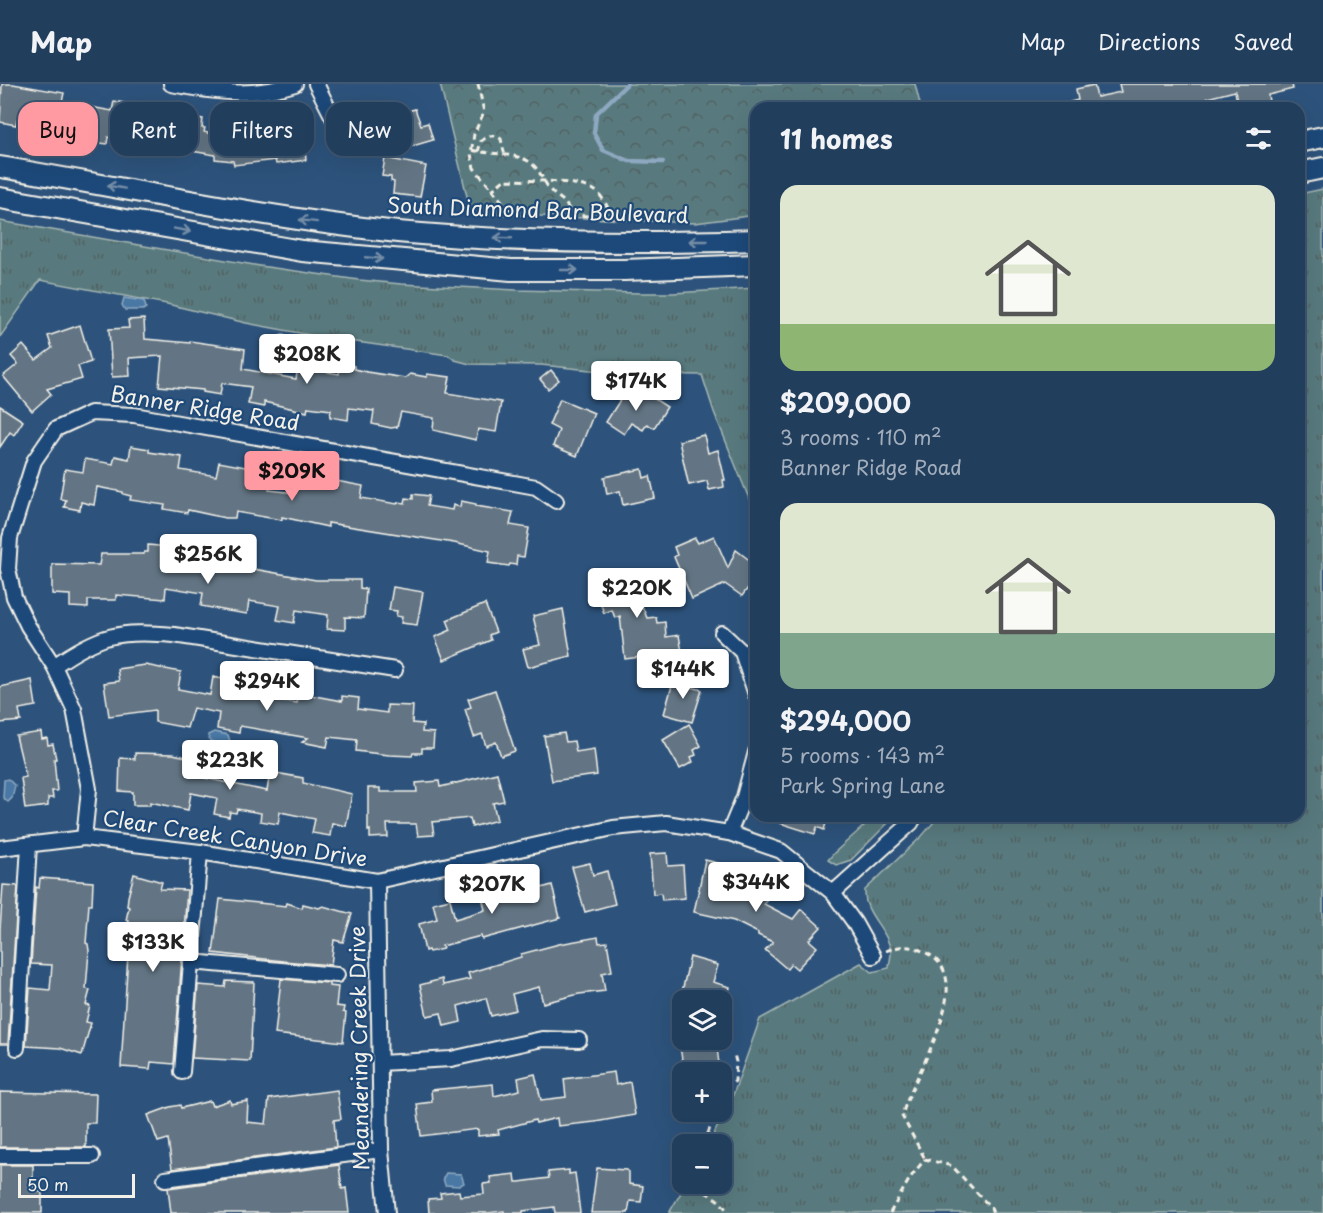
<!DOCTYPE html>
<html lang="en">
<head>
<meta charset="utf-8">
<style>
  :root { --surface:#223e5d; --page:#2a4563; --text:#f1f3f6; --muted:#a2aebc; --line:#3f5772; --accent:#ff9aa2 }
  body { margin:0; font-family:"Playpen Sans",sans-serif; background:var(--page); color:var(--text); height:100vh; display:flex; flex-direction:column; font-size:22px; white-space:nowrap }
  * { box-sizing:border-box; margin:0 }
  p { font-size:20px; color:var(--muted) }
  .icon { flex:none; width:33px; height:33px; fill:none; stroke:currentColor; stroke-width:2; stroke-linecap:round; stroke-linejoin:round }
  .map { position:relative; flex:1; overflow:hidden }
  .sheet { position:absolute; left:750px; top:18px; width:555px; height:720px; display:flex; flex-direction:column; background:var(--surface); border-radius:18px; box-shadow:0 6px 24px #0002,0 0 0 2px var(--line) }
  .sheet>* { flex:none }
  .top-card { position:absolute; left:18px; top:18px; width:570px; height:54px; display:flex; gap:12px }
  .controls { position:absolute; left:672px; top:906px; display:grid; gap:12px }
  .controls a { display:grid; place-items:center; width:60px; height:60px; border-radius:12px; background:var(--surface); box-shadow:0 6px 24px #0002,0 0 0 2px var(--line); font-size:30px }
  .scale { position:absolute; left:18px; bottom:15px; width:117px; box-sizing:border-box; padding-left:6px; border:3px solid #f4f1e8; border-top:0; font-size:16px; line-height:21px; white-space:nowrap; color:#f4f1e8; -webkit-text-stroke:4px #1f4a7a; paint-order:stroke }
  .price { position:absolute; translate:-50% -51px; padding:0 14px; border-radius:6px; background:#fff; color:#222; font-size:20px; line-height:39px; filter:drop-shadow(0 2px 3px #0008) }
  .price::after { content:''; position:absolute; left:50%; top:36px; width:18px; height:14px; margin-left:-9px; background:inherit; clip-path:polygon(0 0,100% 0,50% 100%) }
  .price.selected { background:var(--accent); color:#111 }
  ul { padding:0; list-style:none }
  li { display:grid; align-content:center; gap:12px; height:318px; padding:0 30px }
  li span { display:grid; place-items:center; height:186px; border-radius:18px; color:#555 }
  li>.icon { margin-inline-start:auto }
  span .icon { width:108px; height:108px; fill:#fffc; stroke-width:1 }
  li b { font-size:26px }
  h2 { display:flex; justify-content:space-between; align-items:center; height:72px; padding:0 30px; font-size:26px }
  .pill { padding:0 21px; border-radius:18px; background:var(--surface); box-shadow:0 6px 24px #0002,0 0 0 2px var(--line); font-size:21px; line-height:54px }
  .pill.selected { background:var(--accent); color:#111 }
  header { display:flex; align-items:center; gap:36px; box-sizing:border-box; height:84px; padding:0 30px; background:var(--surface); border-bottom:2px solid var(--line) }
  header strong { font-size:28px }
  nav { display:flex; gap:33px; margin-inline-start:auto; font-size:21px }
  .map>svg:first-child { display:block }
</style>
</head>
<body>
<header>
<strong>Map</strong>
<nav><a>Map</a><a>Directions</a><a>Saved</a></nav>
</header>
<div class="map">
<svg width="1323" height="1129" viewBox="0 0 1323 1129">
  <defs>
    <pattern id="grass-tufts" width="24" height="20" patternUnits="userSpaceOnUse" patternTransform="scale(1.5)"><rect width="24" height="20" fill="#597a7e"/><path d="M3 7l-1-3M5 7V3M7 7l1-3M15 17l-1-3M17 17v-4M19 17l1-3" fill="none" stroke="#516162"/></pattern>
    <pattern id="forest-crowns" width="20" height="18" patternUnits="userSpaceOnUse" patternTransform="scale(1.5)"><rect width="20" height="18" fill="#597a7e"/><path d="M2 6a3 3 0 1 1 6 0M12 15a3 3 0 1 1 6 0" fill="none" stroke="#516162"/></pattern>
  </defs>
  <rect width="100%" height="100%" fill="#2d537c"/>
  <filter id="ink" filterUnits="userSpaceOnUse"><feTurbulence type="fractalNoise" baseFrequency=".0167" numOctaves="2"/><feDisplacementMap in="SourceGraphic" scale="12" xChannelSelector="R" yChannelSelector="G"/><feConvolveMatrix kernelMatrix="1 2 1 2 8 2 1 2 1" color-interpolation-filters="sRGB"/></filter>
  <g filter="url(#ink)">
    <g fill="url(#grass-tufts)" stroke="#a6b6b3" stroke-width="1.5">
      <path d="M1323,105V1129H669L686,1100H722V1060H709L733,1011L760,935L861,879L872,888L889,884C889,880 891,874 891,869C889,845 863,831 865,806L922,752L939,732H1299V110Z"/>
      <polygon points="0,137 260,182 359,196 401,200 516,206 640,209 673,209 756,204 756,432 714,328 702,291 630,290 541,281 470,280 455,276 448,271 321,253 246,239 167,220 40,196 0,253"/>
      <polygon points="875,732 895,732 851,776 836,781 828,776 834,769"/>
    </g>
    <polygon fill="url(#forest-crowns)" stroke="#a6b6b3" stroke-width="1.5" points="440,0 915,0 921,24 756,24 756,131 695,139 471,129"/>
    <g fill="#4978a5" stroke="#8da8c0" stroke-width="1.5">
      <polygon points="124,214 144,217 146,224 143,226 125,226 122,221"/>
      <polygon points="284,250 288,254 285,260 273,269 264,266 263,260"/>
      <polygon points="656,294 666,300 672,309 670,312 667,313 654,303 652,296"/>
      <polygon points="214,648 228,651 230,657 226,661 210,657 208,651"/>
      <polygon points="8,695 15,702 12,714 8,718 3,714 4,696"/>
      <polygon points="446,1089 461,1090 464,1099 459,1102 445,1101 443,1094"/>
    </g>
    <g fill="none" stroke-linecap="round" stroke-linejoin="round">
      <polyline stroke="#8da8c0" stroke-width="4.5" points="627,0 596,30 594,49 603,66 629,77 663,78"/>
    </g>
    <g fill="#637584" stroke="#f4f1e8" stroke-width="1.5">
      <polygon points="2,0 13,0 64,9 62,18 96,24 112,27 114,17 157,25 154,39 181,44 184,32 203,35 202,44 205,44 204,48 216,51 215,57 247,54 246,39 289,35 290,44 294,44 294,47 302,46 307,49 309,66 305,66 306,76 276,80 275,76 234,81 233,77 215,75 215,71 167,63 166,67 131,61 132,57 108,53 107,60 94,58 95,50 43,41 43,38 21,34 17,35 16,41 0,38"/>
      <polygon points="1119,0 1292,0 1293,5 1268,11 1269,18 1241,24 1238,24 1235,7 1207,14 1209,20 1193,23 1193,20 1172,24 1070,24 1070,18 1078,16 1076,5 1094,1 1097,13 1121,8"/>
      <polygon points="415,25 421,41 428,39 433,56 392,68 387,50 397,47 396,34 401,29"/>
      <polygon points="385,74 426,82 420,113 393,110 394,98 391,97 391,93 382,92"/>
      <polygon points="144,235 145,255 190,259 190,257 245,265 243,285 296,295 298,283 339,290 341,280 354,282 354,285 367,288 405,294 410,290 427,293 427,290 450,293 447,309 501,318 496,348 478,345 476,356 433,346 434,334 401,328 397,343 391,344 372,340 374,327 349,324 348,336 330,333 331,326 308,323 307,328 264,318 264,323 248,320 251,303 222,299 220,311 203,308 203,306 159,302 162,272 129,274 130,292 112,293 109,245 129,244 128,236"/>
      <polygon points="80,241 91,278 78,282 82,295 47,305 51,310 32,327 3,292 18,280 11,272 23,261 36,276 52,264 48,252"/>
      <polygon points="551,286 559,296 548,305 540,295"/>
      <polygon points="627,305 638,311 641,306 667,323 654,344 647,340 643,346 631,339 624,350 606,338"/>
      <polygon points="560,315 594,329 577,372 553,362 559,346 549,341"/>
      <polygon points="0,322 23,337 14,351 10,348 0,363"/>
      <polygon points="704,351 708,369 718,366 725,396 723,396 724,403 709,406 707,397 689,401 688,398 679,357"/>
      <polygon points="131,362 149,365 149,368 182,373 180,386 216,392 219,378 272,388 269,406 296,409 299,390 363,402 361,414 397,420 398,418 405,419 406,414 413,415 413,410 429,412 427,422 452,426 453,421 460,423 461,417 476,420 476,422 513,428 510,441 529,444 524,473 517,472 516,481 510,480 509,482 488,479 490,467 454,459 328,439 328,443 282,433 282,436 236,428 235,434 225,434 188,426 187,429 164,425 165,421 130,416 131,412 123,410 123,408 97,403 94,421 81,418 80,426 64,423 66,416 60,415 65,385 83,388 85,375 113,380 115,372 129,375"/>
      <polygon points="642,385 644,394 650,392 655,414 623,421 620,407 607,410 604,393"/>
      <polygon points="714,452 728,484 736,466 756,481 756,510 748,504 742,512 725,500 692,515 674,473 677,471 674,463 695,454 698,459"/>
      <polygon points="148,461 180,464 179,472 206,476 207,470 224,472 223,476 248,481 248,484 316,496 360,496 360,504 366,505 364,534 345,533 345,546 327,545 328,531 296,526 294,539 277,536 280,522 249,517 247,530 228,527 201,522 203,509 166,503 165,515 116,511 116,516 88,516 88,524 70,523 70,511 52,510 52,480 99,481 101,470 144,470 144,468 148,468"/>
      <polygon points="642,486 648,502 636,507 647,534 656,533 657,539 665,538 666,553 679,551 682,568 625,575 620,532 615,534 612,526 604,529 599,515 601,514 597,504"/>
      <polygon points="393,503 423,508 417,541 401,539 402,533 396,532 397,527 389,526"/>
      <polygon points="485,520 496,548 489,551 491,556 444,576 435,553 451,546 447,536"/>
      <polygon points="563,525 571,572 528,583 523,565 540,561 533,532"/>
      <polygon points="145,581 181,588 178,605 210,611 213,593 258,602 259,599 275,602 273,615 297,619 299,609 342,617 342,612 359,614 358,625 387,629 387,621 413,622 412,639 423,640 422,648 434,649 433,664 422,664 422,669 413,669 412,672 389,671 356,667 357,656 329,653 327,663 302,658 308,654 240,642 239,649 217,645 219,629 193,624 187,644 155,638 155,626 109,632 104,599 119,597 117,585"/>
      <polygon points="675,591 690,595 688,602 702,606 692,638 664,630"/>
      <polygon points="32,596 36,622 19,625 21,637 0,639 0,603"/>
      <polygon points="495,606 515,667 501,672 496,658 486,662 482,650 474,653 465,625 471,623 468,615"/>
      <polygon points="689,640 701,662 694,666 696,671 691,673 693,678 680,685 663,656"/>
      <polygon points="41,648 42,655 47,654 48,661 53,660 56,675 54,675 57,707 52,707 53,714 48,714 48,722 25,725 21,694 26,693 16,652"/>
      <polygon points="564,649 566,658 574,657 576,668 594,665 597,691 552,697 544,652"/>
      <polygon points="135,669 173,670 191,674 192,671 207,674 204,694 267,707 270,688 303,694 303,699 352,710 346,742 332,739 330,752 312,749 315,735 280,728 278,740 260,737 261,729 237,725 236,729 230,728 229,733 214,730 217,714 191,709 188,726 150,718 150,721 133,721 133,708 119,707 120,674 135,675"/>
      <polygon points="497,689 504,717 493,719 497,736 472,743 470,734 432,738 434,751 418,752 416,740 387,740 388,753 370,754 370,746 368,747 368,704 380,704 380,708 417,708 416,699 439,697 440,703"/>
      <polygon points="767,732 828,732 824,746 817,743 815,750 767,735"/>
      <polygon points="667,769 668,782 683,781 685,814 662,816 661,809 653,810 650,770"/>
      <polygon points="705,776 731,782 729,790 757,797 772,805 764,820 793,835 801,825 821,843 809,856 817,863 797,885 791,880 787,885 765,866 773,858 758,851 758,849 734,837 694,828"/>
      <polygon points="590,779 593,791 607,787 615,820 585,828 572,783"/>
      <polygon points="134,790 162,798 160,805 187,806 174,980 151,978 150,985 121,983 128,870 124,869 129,851 126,850 129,837 126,836 129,823 127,822 128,813"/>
      <polygon points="535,793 538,805 552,801 560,834 482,855 481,852 442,862 443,865 429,868 428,866 425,867 419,840 437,835 433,819 450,815 455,835 485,826 481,808"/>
      <polygon points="40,794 93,798 92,820 89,820 86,859 88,860 89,867 86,905 90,906 86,921 90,922 86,938 91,939 82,971 60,964 26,962 30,904 50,906 52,881 31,880 36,803 39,804"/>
      <polygon points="3,801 18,802 8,960 0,960 0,845"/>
      <polygon points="220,815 286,822 287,819 302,824 303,820 319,824 323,822 352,830 343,858 334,856 331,881 283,877 213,869"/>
      <polygon points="598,853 599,859 607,858 612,887 602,889 605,907 579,910 543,919 539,903 512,910 516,926 491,932 486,914 458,922 461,938 444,942 441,929 427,932 420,901 442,895 443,901 470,895 468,889 521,873 521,870 559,860"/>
      <polygon points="690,873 718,881 713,898 730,903 727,916 704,916 704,915 682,908"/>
      <polygon points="281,895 329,899 329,902 338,903 336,922 344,923 343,928 346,929 343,958 275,950"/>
      <polygon points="226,897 254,898 250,977 192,974 198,901 225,903"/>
      <polygon points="679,956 716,956 720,988 694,988 693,980 683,982"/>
      <polygon points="614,988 616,1001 630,998 635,1031 595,1038 558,1042 557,1034 536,1039 535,1036 498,1046 499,1050 478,1052 478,1045 421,1052 417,1020 432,1018 431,1006 493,1000 494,1012 520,1006 518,994 535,990 541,1016 566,1013 564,995"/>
      <polygon points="337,1006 341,1035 334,1036 336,1063 172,1085 168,1055 158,1058 148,1031 170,1023 180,1021 181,1024 210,1017 212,1022 230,1016 231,1020 248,1017 247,1038 266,1040 269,1015"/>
      <polygon points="0,1008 96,1010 95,1039 86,1039 86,1063 0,1063"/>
      <polygon points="0,1081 33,1081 33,1107 42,1108 42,1129 0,1129"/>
      <polygon points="339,1081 342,1105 346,1104 349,1129 171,1129 168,1104"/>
      <polygon points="597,1084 626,1086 629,1088 629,1100 643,1102 641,1118 630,1117 628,1129 591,1129"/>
      <polygon points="569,1086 569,1090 575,1089 580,1129 555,1129 554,1123 523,1127 523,1129 504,1129 504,1127 488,1129 429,1129 428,1115 441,1114 440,1109 459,1107 460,1112 484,1110 483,1100 491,1099 490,1093 515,1090 516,1098 519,1098 549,1094 548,1088"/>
    </g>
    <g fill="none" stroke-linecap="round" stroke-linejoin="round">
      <g stroke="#f4f1e8" stroke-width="18">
        <g id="minor">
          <path d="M171,0C214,8 251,14 295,0"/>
          <polyline points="316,0 345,57"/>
          <polyline points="722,549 742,568 756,611"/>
          <path d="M54,582C100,550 119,546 174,551L395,586"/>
          <polyline points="729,749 744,713 756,668"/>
          <polyline points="84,754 89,705 74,625 54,582 28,542 14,513 8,485 10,454 34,377 56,345 91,329 134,331 536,403 556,417"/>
          <polyline points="0,764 84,754 200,768 377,797 613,744 666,739 729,749 781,767 833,809 854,838 873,872"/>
          <polyline points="377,797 381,1066 387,1129"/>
          <polyline points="833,809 911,739 915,732"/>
          <polyline points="191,878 337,891"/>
          <polyline points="17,964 29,761"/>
          <polyline points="380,979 451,975 542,955 579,956"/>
          <polyline points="182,988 200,768"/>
          <polyline points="0,1072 92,1072"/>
          <polyline points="165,1095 381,1066"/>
        </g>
      </g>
      <g stroke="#f4f1e8" stroke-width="24">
        <g id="secondary">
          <polyline points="1299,58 1323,53"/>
          <path d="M0,83C132,105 264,134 398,148C516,159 637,160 756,156"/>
          <polyline points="1299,89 1323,84"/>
          <polyline points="0,114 302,167 415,177 511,186 624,186 756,181"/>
        </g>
      </g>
      <g stroke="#f4f1e8" stroke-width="3" stroke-dasharray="6 4.5" stroke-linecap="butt">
        <polyline points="478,0 484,28 474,50 471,70 474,84 512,129"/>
        <path d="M472,66C488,70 508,69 524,75C539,81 542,96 551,107C554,111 559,113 562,116C567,120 569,127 574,131L613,134C608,125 605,116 598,109C583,95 526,97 504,96L492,106"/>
        <path d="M478,68L481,57C488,52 494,49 501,55L505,72"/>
        <path d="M886,867C902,860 915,862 930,871C978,900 911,993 902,1032L925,1075"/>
        <polyline points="722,1016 728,1004 735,997 736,978 734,970"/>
        <polyline points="704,1060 716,1028"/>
        <polyline points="925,1075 952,1082 991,1124 993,1129"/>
        <path d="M698,1100C708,1114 719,1111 728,1129"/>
        <polyline points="890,1129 910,1094 925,1075"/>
      </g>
      <use href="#minor" stroke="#1f4a7a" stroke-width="14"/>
      <use href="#secondary" stroke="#1f4a7a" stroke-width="20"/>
    </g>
    <defs><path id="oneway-shaft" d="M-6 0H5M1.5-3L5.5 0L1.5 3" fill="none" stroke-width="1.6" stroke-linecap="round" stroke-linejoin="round" transform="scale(1.5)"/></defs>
    <g stroke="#748da6">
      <use href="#oneway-shaft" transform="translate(116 103) rotate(-170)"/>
      <use href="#oneway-shaft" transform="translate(308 137) rotate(-173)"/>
      <use href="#oneway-shaft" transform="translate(182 146) rotate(10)"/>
      <use href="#oneway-shaft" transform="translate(503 154) rotate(-178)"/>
      <use href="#oneway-shaft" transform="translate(698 157) rotate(-180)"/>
      <use href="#oneway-shaft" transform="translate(374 174) rotate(5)"/>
      <use href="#oneway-shaft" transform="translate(569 186)"/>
    </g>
  </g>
  <g text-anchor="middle" stroke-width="4.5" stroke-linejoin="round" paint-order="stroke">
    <g font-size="21" fill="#f4f1e8" stroke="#1f4a7a">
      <text transform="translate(538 127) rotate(2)" y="7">South Diamond Bar Boulevard</text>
      <text transform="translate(205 325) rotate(9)" y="7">Banner Ridge Road</text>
      <text transform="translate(235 755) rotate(9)" y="7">Clear Creek Canyon Drive</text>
      <text transform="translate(360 964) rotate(-91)" y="7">Meandering Creek Drive</text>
    </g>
  </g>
</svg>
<div class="controls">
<a><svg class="icon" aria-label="layers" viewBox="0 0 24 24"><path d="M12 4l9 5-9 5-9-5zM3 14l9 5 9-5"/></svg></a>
<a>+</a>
<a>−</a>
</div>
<div class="scale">50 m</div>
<b class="price" style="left:307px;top:301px">$208K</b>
<b class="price" style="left:636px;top:328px">$174K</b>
<b class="price selected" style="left:292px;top:418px">$209K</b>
<b class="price" style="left:208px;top:501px">$256K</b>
<b class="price" style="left:637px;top:535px">$220K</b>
<b class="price" style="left:683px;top:616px">$144K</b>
<b class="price" style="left:267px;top:628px">$294K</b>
<b class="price" style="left:230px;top:707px">$223K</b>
<b class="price" style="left:756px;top:829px">$344K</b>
<b class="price" style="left:492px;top:831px">$207K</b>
<b class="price" style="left:153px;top:889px">$133K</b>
<div class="top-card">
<a class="pill selected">Buy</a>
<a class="pill">Rent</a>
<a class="pill">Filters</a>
<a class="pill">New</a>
</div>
<section class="sheet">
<h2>11 homes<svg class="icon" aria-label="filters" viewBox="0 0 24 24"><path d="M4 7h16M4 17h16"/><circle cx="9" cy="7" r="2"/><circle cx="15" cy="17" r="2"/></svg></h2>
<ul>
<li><span style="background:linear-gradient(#dfe7d0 75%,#8fb573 0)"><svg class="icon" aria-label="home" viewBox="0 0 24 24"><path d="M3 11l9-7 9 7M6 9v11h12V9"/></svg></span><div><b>$209,000</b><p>3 rooms · 110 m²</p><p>Banner Ridge Road</p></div></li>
<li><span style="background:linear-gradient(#dfe7d0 70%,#7fa58c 0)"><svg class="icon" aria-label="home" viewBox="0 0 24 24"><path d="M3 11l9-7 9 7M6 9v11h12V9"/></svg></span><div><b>$294,000</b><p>5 rooms · 143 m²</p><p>Park Spring Lane</p></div></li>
</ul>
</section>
</div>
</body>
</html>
